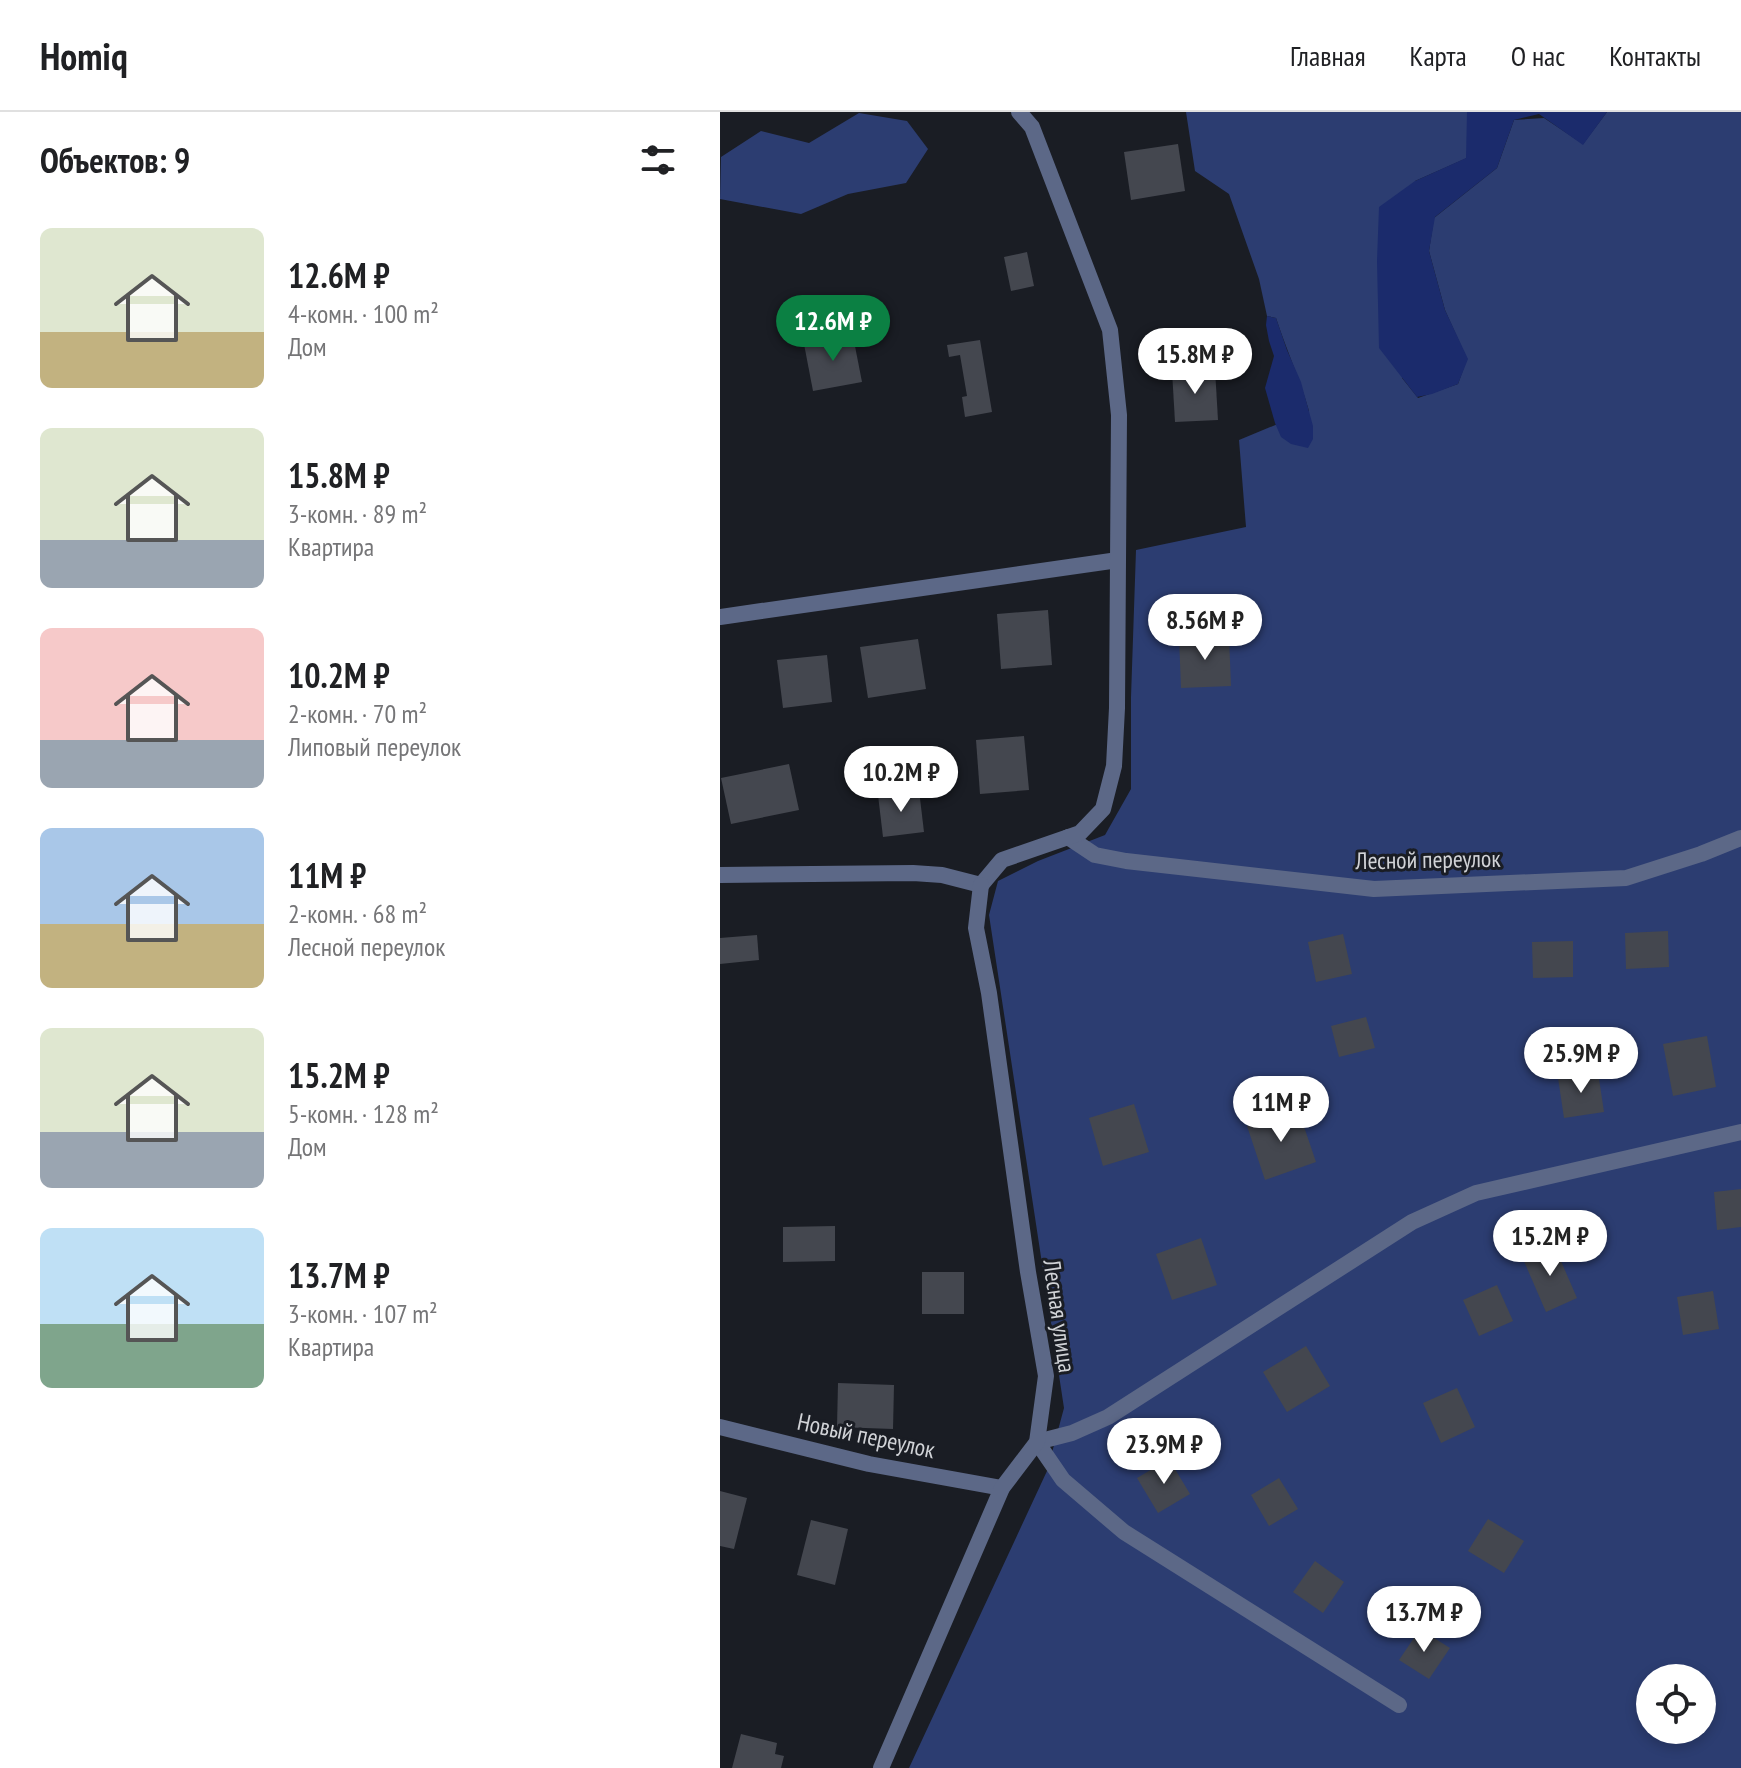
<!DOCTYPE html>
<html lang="ru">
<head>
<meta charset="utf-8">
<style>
  :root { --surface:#fff; --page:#f6f6f6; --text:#202124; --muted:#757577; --line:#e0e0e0; --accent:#0b8043 }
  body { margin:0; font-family:"PT Sans Narrow",sans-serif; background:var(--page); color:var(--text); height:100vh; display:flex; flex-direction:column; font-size:30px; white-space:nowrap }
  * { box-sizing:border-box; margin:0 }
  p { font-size:26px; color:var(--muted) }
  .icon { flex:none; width:44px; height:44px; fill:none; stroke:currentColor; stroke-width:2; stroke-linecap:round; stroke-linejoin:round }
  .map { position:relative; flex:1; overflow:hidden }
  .side { display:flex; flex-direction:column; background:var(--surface); width:720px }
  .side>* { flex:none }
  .fabs { position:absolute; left:916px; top:1552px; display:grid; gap:16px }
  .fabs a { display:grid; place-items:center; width:80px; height:80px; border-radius:50%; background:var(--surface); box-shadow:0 4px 12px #0003; font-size:40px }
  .price { position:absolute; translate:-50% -68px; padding:0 18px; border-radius:28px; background:#fff; color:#222; font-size:26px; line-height:52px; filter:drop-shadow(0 2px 4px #0008) }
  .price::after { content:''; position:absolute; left:50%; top:48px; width:24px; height:18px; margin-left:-12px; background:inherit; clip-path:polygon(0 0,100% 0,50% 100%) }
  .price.selected { background:var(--accent); color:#fff }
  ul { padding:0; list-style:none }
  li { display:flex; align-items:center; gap:24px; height:200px; padding:0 40px }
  li span { display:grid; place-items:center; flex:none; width:224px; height:160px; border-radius:12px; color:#555 }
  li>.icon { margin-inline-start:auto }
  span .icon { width:96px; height:96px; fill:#fffc; stroke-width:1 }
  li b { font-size:34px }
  h2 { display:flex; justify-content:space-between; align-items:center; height:96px; padding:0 40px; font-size:34px }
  header { display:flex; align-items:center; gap:48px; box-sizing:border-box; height:112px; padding:0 40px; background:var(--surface); border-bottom:2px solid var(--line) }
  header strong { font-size:38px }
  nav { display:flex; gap:44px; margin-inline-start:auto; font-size:28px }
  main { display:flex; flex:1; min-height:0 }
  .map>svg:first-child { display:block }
</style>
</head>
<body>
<header>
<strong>Homiq</strong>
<nav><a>Главная</a><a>Карта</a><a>О нас</a><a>Контакты</a></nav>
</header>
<main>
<section class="side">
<h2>Объектов: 9<svg class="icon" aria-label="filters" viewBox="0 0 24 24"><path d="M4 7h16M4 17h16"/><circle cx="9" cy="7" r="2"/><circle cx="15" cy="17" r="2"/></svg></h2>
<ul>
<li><span style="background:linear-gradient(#dfe7d0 65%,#c2b280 0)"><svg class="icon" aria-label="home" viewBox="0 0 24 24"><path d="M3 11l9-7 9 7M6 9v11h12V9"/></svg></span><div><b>12.6M ₽</b><p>4-комн. · 100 m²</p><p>Дом</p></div></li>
<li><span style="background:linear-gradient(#dfe7d0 70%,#9aa5b1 0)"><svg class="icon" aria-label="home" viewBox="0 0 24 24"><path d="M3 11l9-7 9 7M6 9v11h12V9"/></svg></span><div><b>15.8M ₽</b><p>3-комн. · 89 m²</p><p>Квартира</p></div></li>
<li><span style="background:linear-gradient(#f6c9c9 70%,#9aa5b1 0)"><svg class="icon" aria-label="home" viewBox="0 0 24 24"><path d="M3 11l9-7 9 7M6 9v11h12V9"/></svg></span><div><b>10.2M ₽</b><p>2-комн. · 70 m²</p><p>Липовый переулок</p></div></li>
<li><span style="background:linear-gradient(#a9c7e8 60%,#c2b280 0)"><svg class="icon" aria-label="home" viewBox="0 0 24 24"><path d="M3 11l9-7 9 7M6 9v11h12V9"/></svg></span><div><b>11M ₽</b><p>2-комн. · 68 m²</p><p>Лесной переулок</p></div></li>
<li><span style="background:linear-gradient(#dfe7d0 65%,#9aa5b1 0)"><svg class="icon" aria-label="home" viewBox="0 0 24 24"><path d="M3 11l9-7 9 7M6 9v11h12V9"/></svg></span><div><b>15.2M ₽</b><p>5-комн. · 128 m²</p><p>Дом</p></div></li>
<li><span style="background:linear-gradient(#bfe0f5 60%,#7fa58c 0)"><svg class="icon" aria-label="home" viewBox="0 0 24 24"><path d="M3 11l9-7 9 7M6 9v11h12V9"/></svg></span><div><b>13.7M ₽</b><p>3-комн. · 107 m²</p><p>Квартира</p></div></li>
</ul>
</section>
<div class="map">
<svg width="1021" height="1656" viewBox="0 0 1021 1656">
  <rect width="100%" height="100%" fill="#1a1d24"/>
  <g fill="#2c3d71" fill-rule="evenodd">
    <path d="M466,0H747V46L695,69L682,266L698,286L738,272L747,247L725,198L709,139L714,106L777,56L794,8L824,6L863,32L887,0H1021V1656H189L327,1359L344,1296L269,803L278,769L318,749L385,723L411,677V585L416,438L526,415L519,328L589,299C580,267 566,237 556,206L547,204L539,167L509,82L475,59ZM930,1566H982V1618H930Z"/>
    <polygon points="139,1 187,9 208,37 186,71 128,82 81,102 0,87 1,45 41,19 89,31"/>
  </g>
  <g fill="#1b2b6c">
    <polygon points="747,0 887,0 863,33 819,2 794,8 777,56 715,105 709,139 725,198 748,247 738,272 712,282 697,285 659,236 657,149 659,95 695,69 746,46"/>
    <polygon points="547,204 556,206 567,238 581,270 593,314 593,327 588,336 571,332 561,325 555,311 545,276 554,244 549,229 546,213"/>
  </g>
  <g fill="#44474f">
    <polygon points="458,32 465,79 411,88 404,40"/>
    <polygon points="307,140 314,174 291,179 284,145"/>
    <polygon points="133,224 142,270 93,279 84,232"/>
    <polygon points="260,228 272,300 245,305 242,285 247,284 240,243 229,245 227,233"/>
    <polygon points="495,257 498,308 455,310 452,259"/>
    <polygon points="328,498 332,553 281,557 277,502"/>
    <polygon points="509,524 511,574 461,576 459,525"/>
    <polygon points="198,527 206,577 148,586 140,535"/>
    <polygon points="107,543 112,590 63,596 57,548"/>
    <polygon points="304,624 309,678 260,682 256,628"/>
    <polygon points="69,652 79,698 11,712 1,666"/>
    <polygon points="199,678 204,720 163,725 158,683"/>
    <polygon points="948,819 949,855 906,857 905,821"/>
    <polygon points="623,822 632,862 596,870 588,830"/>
    <polygon points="37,823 39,848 0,852 0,826"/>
    <polygon points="853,829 853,865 813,866 812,830"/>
    <polygon points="646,905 655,936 619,945 611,914"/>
    <polygon points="987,924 996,975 953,984 943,932"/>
    <polygon points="878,960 884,1000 844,1006 838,966"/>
    <polygon points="414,992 429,1040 383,1054 369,1006"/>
    <polygon points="578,997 596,1050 545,1068 527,1014"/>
    <polygon points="1021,1077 1021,1115 997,1118 994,1080"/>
    <polygon points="115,1114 115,1149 63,1150 63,1115"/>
    <polygon points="481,1126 497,1173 452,1188 436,1142"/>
    <polygon points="834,1133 857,1186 826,1200 803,1147"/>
    <rect x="202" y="1160" width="42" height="42"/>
    <polygon points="777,1173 793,1209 759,1224 743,1188"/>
    <polygon points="993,1179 999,1217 963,1223 957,1185"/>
    <polygon points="586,1234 610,1274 567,1300 543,1260"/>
    <polygon points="118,1271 174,1273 173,1317 117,1315"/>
    <polygon points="737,1276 755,1315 721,1331 703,1291"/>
    <polygon points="449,1347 470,1382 438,1401 417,1366"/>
    <polygon points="559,1366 578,1397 549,1414 531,1383"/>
    <polygon points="0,1379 27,1386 14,1437 0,1434"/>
    <polygon points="768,1407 804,1429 784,1461 748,1439"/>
    <polygon points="91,1408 128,1417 115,1473 77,1463"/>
    <polygon points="595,1449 624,1470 603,1501 573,1480"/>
    <polygon points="700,1517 730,1536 709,1567 679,1548"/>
    <polygon points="21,1622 57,1631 55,1642 64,1644 61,1656 12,1656"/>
  </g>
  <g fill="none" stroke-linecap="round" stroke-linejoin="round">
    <g stroke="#5c6887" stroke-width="16">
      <polyline points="0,505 398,448"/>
      <polyline points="348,725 375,743 406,749 654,777 906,766 981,742 1021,726"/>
      <polyline points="0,763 193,761 222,763 261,773"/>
      <polyline points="261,773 282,748 360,721 383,697 394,654 397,596 399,303 390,218 312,15 299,0"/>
      <polyline points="0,1315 149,1352 282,1376"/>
      <polyline points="679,1593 404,1420 343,1368 317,1330 352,1321 388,1305 692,1110 756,1081 1021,1020"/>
      <polyline points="161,1656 282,1376 317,1330 326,1264 308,1160 269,881 256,816 261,773"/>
    </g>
  </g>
  <g text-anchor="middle" stroke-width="6" stroke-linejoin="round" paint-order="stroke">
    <g font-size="24" fill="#d1d3d7" stroke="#1a1d24">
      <text transform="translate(708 748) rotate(-1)" y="8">Лесной переулок</text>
      <text transform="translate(339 1204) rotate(82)" y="8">Лесная улица</text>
      <text transform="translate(146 1324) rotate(12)" y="8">Новый переулок</text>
    </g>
  </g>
</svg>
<div class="fabs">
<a><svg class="icon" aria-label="locate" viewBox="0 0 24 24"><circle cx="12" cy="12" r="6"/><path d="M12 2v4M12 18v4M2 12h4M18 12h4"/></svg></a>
</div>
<b class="price selected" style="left:113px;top:251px">12.6M ₽</b>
<b class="price" style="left:475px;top:284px">15.8M ₽</b>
<b class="price" style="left:485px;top:550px">8.56M ₽</b>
<b class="price" style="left:181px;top:702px">10.2M ₽</b>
<b class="price" style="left:861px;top:983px">25.9M ₽</b>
<b class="price" style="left:561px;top:1032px">11M ₽</b>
<b class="price" style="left:830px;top:1166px">15.2M ₽</b>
<b class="price" style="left:444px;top:1374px">23.9M ₽</b>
<b class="price" style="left:704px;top:1542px">13.7M ₽</b>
</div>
</main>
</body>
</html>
